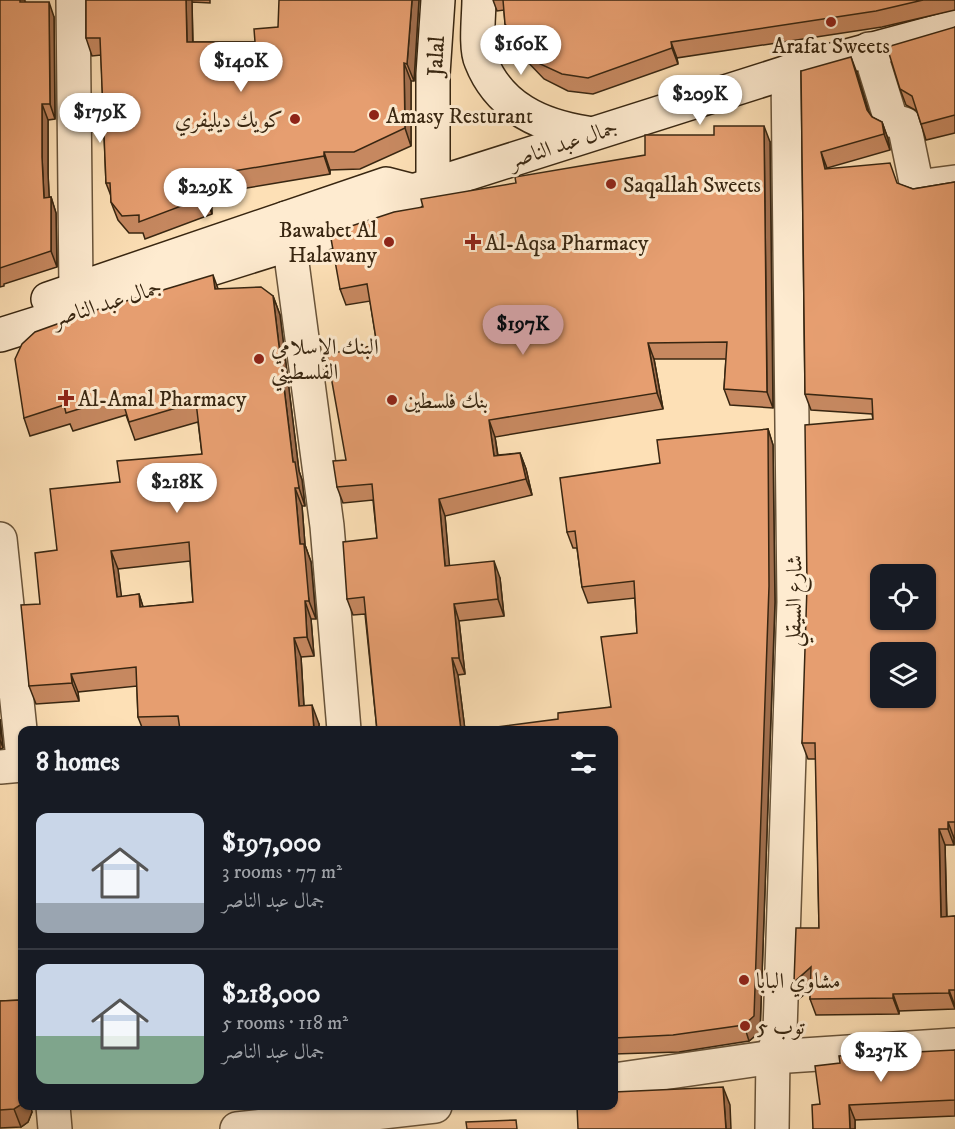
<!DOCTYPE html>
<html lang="en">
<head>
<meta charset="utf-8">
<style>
  :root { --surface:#171b24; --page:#20242c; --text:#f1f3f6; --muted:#9ea1a6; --line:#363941; --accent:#c59692 }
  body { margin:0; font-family:"IM FELL DW Pica",Amiri,serif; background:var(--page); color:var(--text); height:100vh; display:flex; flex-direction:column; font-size:22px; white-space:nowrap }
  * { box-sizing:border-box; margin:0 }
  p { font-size:20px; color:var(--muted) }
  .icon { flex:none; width:33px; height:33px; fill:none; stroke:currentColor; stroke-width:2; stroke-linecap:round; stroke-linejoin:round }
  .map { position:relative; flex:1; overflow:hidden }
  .side { position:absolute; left:18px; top:726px; width:600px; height:384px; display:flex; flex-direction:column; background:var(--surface); border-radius:12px; box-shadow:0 2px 4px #0004 }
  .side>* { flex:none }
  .tools { position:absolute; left:870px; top:564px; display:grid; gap:12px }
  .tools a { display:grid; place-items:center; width:66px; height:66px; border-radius:12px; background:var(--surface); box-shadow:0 2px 4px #0004; font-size:30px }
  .price { position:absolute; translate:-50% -51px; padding:0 14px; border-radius:21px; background:#fff; color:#222; font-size:20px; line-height:39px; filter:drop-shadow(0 2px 3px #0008) }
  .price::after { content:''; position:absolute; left:50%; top:36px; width:18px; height:14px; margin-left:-9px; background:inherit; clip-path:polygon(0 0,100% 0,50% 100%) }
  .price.active { background:var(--accent); color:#111 }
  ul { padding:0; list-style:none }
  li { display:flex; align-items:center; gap:18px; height:150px; padding:0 18px }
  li+li { border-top:2px solid var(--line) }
  li span { display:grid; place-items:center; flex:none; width:168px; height:120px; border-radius:12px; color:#555 }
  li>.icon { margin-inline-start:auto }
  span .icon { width:72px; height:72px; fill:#fffc; stroke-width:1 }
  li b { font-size:26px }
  h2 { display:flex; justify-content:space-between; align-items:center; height:72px; padding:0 18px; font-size:26px }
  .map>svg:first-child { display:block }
</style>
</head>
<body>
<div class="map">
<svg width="955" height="1129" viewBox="0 0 955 1129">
  <rect width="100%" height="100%" fill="#fde0b6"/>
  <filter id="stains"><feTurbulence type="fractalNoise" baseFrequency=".00333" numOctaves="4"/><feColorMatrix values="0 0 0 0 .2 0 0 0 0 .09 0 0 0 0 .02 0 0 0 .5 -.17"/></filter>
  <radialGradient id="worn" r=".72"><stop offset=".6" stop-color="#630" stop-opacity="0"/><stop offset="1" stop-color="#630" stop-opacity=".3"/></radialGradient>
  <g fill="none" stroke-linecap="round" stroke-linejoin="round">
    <g stroke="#69543a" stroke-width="36">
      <g id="street">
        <polyline points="73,0 76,289"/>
        <polyline points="869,49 891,120 904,124 917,187 955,182"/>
        <polyline points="286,218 327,526 344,730"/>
        <polyline points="0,539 22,749"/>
        <polyline points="0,767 22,765"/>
        <polyline points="614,1080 773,1057 955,1045"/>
        <polyline points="53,1106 55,1129"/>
        <polyline points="237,1129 435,1106"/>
        <polyline points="772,1129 773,1057 780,1031 794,602 788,72"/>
      </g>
    </g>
    <g stroke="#382611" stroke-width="36">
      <g id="secondary">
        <path d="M479,0C479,15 475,48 481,61C499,107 540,126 587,133"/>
        <polyline points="433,185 433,74 438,0"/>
        <polyline points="48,299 386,184 413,191"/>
        <polyline points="0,335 392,212 413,191 788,72 955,27"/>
      </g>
    </g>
    <use href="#street" stroke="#feebd0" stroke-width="33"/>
    <use href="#secondary" stroke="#feebd0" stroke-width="33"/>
  </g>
  <g fill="#c68860" stroke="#382611" stroke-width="1.5" fill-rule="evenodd">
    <polygon points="0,0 25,0 25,2 54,17 55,119 48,120 48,173 49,197 51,197 56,213 57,267 4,284 4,286 0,287"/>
    <polygon points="86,0 210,0 210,3 192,2 193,42 255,42 278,27 419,0 414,81 411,81 411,146 360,169 330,170 330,174 211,194 212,214 145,239 143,233 129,233 118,220 111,202 111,196 106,183 101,55 92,56 86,38"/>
    <polygon points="493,0 955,0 955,10 882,27 677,58 678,64 593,94 568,91 544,79 523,57 511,40 505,24 504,10 497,11"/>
    <polygon points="955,27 955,133 926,140 917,111 906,105 900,89"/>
    <polygon points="801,71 857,73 869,112 872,117 882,122 888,139 890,150 827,168 827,169 898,184 913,189 955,182 955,838 954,838 954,845 945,845 947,917 955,916 955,1009 899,1011 899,1014 816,1015 810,999 811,989 800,998 819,928 816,759 808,759 802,743 873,419 872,414 811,410 805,394"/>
    <polygon points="770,142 773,408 730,405 724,389 726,359 654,359 663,409 495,437 498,455 520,453 526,469 532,495 445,516 449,566 500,578 504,616 459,621 465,674 458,675 465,730 377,730 365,614 353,615 347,599 377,538 373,500 343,503 337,487 346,460 377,345 370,301 346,305 340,289"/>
    <path d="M218,289L273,296L280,315L299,471L302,480L305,506H302L305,545L311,562L316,619H311L314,656L301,657L304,706L319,724V730H143L138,717L137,686L78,692L79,701L36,704L29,686L40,604L57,550L120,482L202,454L198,422L135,440L126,415L73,431L70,424L30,436L24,418ZM190,561L193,602L143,607L139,594L121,597L118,569Z"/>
    <polygon points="768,429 773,445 775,602 760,1032 749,1041 679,1052 614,1054 614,730 558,719 611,707 637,633 635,598 588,603 582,587 577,548 573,548 567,532 660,463"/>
    <polygon points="0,719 3,748 0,749"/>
    <polygon points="22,1000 22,1106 32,1112 28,1122 21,1127 0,1128 0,1001"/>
    <polygon points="955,1050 955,1116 855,1120 855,1129 813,1129 820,1104"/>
  </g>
  <g fill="#a16f4e" stroke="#382611" stroke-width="1.5">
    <polygon points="186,0 192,0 192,2 193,60 187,42"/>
    <polygon points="412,0 419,0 414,81 407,64"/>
    <polygon points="49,2 54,17 55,119 50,104"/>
    <polygon points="671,42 677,58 678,64 672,48"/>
    <polygon points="851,57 857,73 873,126 867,110"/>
    <polygon points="404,63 411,81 411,146 405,128"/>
    <polygon points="42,104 48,120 48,173 50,213 44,198 42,157"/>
    <polygon points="882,122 888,139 890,150 884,134"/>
    <polygon points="764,126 770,142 773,408 767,392"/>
    <polygon points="324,152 330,170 330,174 324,156"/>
    <polygon points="821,152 827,168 830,185 825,169"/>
    <polygon points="204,176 211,194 212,214 205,197"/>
    <polygon points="51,197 56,213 57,267 51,251"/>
    <polygon points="213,275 220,294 215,289"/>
    <polygon points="273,296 280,315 299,471 302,480 305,506 299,488 293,462"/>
    <polygon points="648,343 654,359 663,409 657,393"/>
    <polygon points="489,420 495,437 500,472 494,456"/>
    <polygon points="768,429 773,445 775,602 760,1032 749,1041 744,1025"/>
    <polygon points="520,453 526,469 532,495 526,479"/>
    <polygon points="295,488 302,506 305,545 311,562 316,619 309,601 300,544"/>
    <polygon points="439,499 445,516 451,582 445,566"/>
    <polygon points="111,551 118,569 124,616 117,597"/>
    <polygon points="494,561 500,578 504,616 498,599"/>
    <polygon points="139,594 145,613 140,607"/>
    <polygon points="305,601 311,619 314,656 307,637"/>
    <polygon points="454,604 459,621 465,674 459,658"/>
    <polygon points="294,638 301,657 305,725 299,706"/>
    <polygon points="452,658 458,675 465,730 461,730"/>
    <polygon points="71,674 78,692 79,701 72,683"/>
    <polygon points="312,705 319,724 319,730 314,730"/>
    <polygon points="0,719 3,748 0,740"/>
    <polygon points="948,822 954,838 954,845 948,829"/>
    <polygon points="939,829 945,845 947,934 941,917"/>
    <polygon points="811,967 817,983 800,998 794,982"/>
    <polygon points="949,990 955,1006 955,1009 949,993"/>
    <polygon points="893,994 899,1011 899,1014 893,998"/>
    <polygon points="19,1036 22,1046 22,1067"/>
    <polygon points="723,1087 730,1105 731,1129 726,1129"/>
    <polygon points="22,1102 22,1106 31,1106 32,1112 28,1122 21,1127 14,1109"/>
    <polygon points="849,1105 855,1120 855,1129 850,1129"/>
  </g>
  <g fill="#e69e70" stroke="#382611" stroke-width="1.5" fill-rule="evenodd">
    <polygon points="0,0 20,0 20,2 49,2 50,104 42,104 42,157 44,198 51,197 51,251 0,268"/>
    <polygon points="86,0 186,0 187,42 255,42 254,29 278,27 279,0 412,0 407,64 404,63 405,128 354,152 324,152 324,156 204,176 205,197 139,222 139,215 122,216 111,202 110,183 106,183 100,38 86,38"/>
    <polygon points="503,0 923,0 876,11 671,42 672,48 588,78 562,74 538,63 517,41 505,24"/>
    <polygon points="955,27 955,115 921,124 912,96 900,89 887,47"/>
    <path d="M851,57L867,110L872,117L882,122L884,134L821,152L825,169L890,163L897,183L913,189L955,182V822H948V829H939L941,917L955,916V990H949V993L893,994V998L810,999L811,967L794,982L796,928H819L815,743H802L807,586L805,425L873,419L872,399L805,394L801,71ZM880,574H926V620H880ZM880,652H926V698H880Z"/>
    <polygon points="714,126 764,126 767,392 724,389 727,342 648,343 657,393 489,420 494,456 520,453 526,479 439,499 445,566 494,561 498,599 454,604 459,658 452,658 461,730 377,730 364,597 347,599 343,542 377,538 372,484 337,487 333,461 346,460 327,354 377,345 367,284 340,289 330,233 394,212 423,207 421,199 516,183 515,177 645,155 645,135 714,135"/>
    <path d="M213,275L215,289L261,287L273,296L293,462H295L299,488H295L300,544H304L309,601H305L307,637L294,638L299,706L312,705L314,730H180L178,716L138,717L136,667L71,674L72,683L29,686L21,605L40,604L35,553L57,550L50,489L120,482L117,461L202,454L196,402L129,422L121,396L66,413L64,405L24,418L15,359L22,344L35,332L96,310ZM189,542L193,602L140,607L139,594L117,597L111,551Z"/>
    <polygon points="768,429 769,586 754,1016 744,1025 673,1035 614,1038 614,730 474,730 558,719 558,713 611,707 601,637 637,633 634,581 582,587 575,531 567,532 560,478 660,463 657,440"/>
    <polygon points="22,1000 22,1035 19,1036 22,1067 22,1104 14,1109 0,1110 0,1001"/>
    <polygon points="955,1050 955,1100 849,1105 850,1129 813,1129 812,1105 820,1104 815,1066 840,1063 839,1056"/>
    <polygon points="723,1087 726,1129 578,1129 577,1106 614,1106 614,1092"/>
    <polygon points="516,1120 517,1129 467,1129 466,1122"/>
  </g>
  <g fill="#8f2418" stroke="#feebd0" stroke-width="2">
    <circle cx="831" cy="22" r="6"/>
    <circle cx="374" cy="115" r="6"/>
    <circle cx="295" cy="119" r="6"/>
    <circle cx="611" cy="184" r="6"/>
    <circle cx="389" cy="242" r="6"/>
    <path d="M470 233h6v6h6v6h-6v6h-6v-6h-6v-6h6z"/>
    <circle cx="259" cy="359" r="6"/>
    <path d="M63 389h6v6h6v6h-6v6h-6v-6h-6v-6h6z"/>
    <circle cx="392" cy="400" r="6"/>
    <circle cx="744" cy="980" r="6"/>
    <circle cx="745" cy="1026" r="6"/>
  </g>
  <g text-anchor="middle" stroke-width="6" stroke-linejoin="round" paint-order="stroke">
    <g font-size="22" fill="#382611" stroke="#feebd0" text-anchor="start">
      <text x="831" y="53" text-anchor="middle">Arafat Sweets</text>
      <text x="386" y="123">Amasy Resturant</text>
      <text x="283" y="127" text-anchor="end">كويك ديليفري</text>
      <text x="623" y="192">Saqallah Sweets</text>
      <text x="377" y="237" text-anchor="end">Bawabet Al<tspan x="377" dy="25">Halawany</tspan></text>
      <text x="485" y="250">Al-Aqsa Pharmacy</text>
      <text x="271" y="354">البنك الإسلامي<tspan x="271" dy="25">الفلسطيني</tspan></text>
      <text x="78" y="406">Al-Amal Pharmacy</text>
      <text x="404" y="408">بنك فلسطين</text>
      <text x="756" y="988">مشاوي البابا</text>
      <text x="757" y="1034">توب 5</text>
    </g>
    <g font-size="22" fill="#382611" stroke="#feebd0">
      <text transform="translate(435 56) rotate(-87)" y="8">Jalal</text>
      <text transform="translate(563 143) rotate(-18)" y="8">جمال عبد الناصر</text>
      <text transform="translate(107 302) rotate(-17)" y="8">جمال عبد الناصر</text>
      <text transform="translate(793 601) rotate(-89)" y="8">شارع السيقلي</text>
    </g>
  </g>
  <rect width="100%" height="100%" filter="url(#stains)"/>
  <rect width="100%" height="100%" fill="url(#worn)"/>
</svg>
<div class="tools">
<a><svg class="icon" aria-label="locate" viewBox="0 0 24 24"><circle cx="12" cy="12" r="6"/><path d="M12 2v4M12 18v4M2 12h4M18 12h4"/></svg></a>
<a><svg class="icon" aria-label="layers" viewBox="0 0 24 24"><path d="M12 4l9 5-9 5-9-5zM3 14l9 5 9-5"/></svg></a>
</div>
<b class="price" style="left:521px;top:76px">$160K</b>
<b class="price" style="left:241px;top:93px">$140K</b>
<b class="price" style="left:700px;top:126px">$209K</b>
<b class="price" style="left:100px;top:144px">$179K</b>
<b class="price" style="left:205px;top:219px">$229K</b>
<b class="price active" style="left:523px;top:356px">$197K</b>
<b class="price" style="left:177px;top:514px">$218K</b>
<b class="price" style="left:881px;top:1083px">$237K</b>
<section class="side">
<h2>8 homes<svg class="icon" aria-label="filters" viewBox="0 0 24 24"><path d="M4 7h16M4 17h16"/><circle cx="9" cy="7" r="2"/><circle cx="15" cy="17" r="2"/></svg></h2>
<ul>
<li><span style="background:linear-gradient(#c9d6e8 75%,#9aa5b1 0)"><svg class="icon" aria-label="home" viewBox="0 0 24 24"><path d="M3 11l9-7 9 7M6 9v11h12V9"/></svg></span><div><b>$197,000</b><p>3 rooms · 77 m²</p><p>جمال عبد الناصر</p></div></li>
<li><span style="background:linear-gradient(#c9d6e8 60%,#7fa58c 0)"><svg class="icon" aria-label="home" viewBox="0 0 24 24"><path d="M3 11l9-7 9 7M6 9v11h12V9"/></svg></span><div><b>$218,000</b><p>5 rooms · 118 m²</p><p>جمال عبد الناصر</p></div></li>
</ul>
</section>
</div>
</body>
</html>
